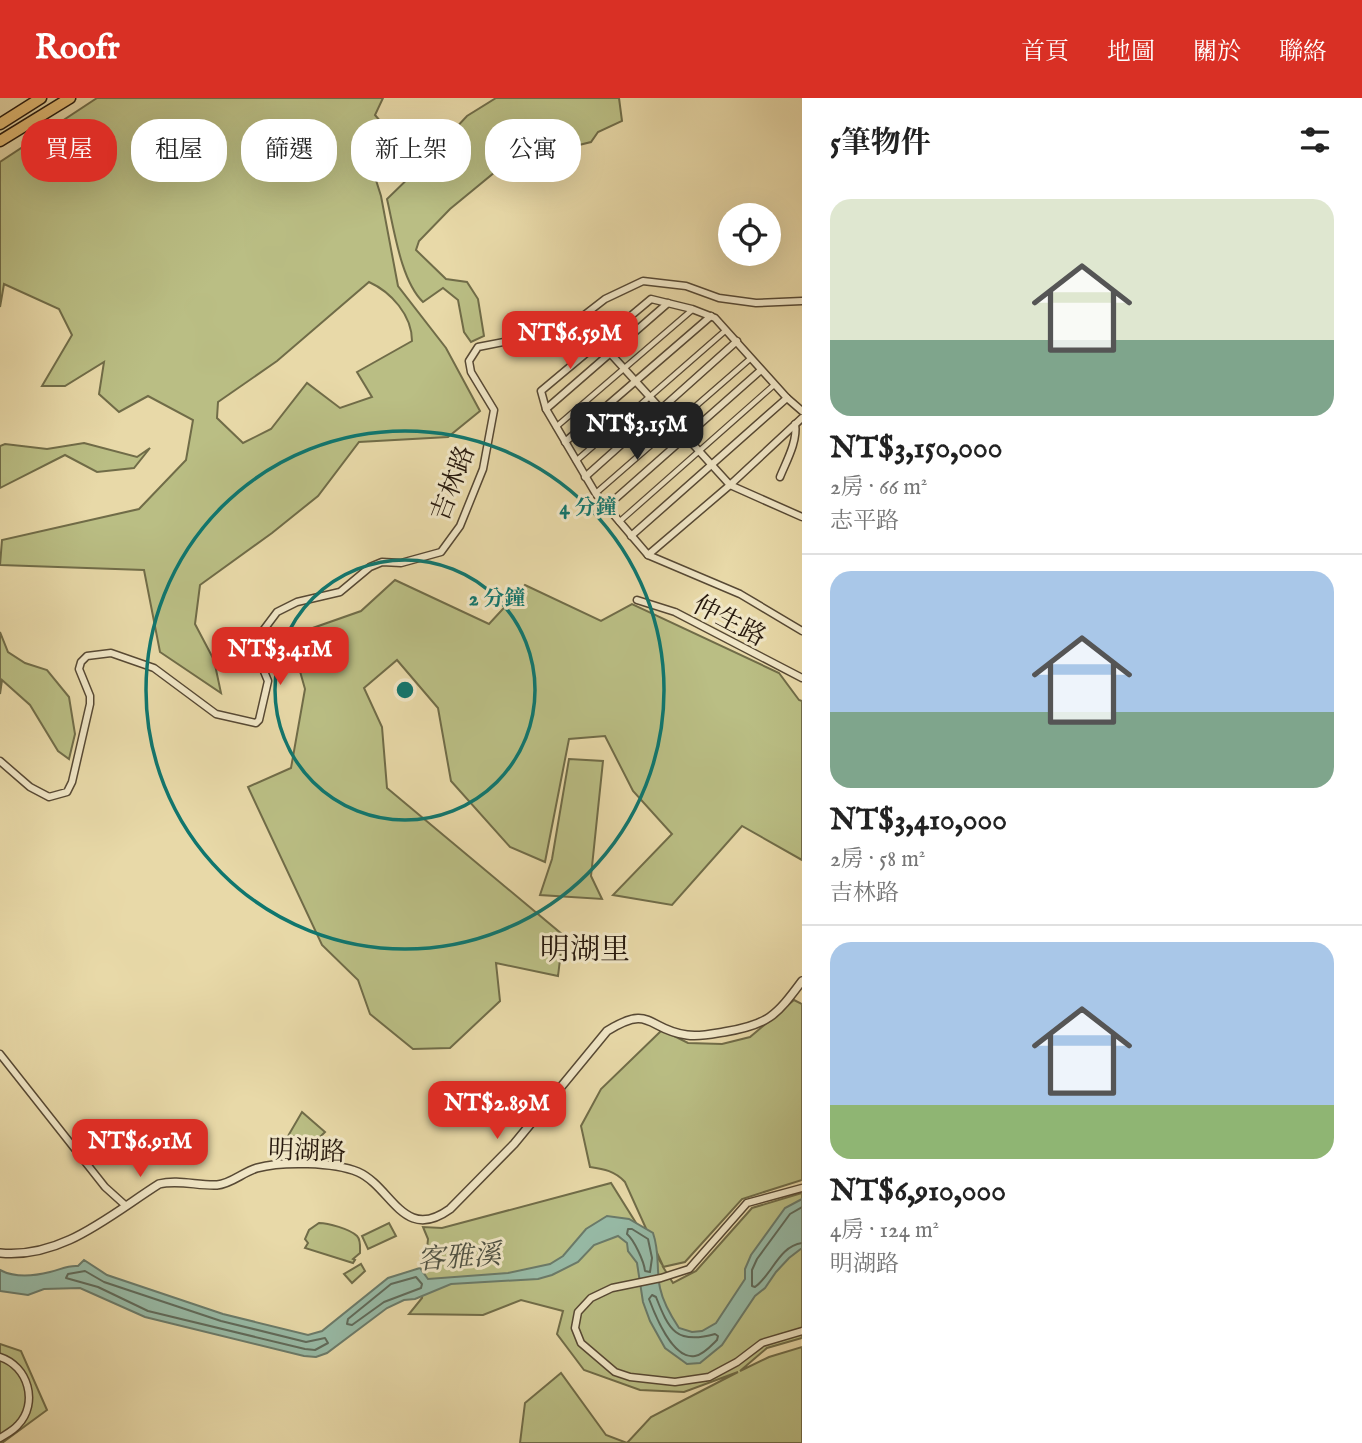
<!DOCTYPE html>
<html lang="zh-TW">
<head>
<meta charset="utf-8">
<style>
  :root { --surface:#fff; --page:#f2f2f2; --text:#222; --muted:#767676; --line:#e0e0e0; --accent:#d93025 }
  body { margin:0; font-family:"IM FELL English","Noto Serif TC",serif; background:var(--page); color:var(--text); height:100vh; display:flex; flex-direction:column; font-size:26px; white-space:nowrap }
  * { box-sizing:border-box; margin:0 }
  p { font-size:23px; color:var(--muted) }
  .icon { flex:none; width:38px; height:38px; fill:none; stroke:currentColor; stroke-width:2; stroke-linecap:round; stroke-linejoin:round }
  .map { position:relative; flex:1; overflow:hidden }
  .side { display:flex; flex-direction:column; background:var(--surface); width:560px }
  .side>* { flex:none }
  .hud { position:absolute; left:21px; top:21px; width:665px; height:63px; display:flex; gap:14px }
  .tools { position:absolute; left:718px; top:105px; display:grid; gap:14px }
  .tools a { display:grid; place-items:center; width:63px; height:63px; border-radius:50%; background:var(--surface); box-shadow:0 7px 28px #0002; font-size:35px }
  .price { position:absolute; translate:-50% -60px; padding:0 16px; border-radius:14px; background:var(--accent); color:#fff; font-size:23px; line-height:46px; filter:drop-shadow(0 2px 4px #0008) }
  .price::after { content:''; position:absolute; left:50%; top:42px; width:21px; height:16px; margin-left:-10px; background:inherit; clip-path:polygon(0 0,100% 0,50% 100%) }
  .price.on { background:#222; color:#fff }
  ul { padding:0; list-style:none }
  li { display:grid; align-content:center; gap:14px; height:371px; padding:0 28px }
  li+li { border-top:2px solid var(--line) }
  li span { display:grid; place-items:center; height:217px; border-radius:21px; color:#555 }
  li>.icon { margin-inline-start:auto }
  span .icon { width:126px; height:126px; fill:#fffc; stroke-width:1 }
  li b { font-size:30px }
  h2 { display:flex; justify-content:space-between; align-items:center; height:84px; padding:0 28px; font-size:30px }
  .tag { padding:0 24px; border-radius:28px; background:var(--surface); box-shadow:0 7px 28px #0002; font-size:24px; line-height:63px }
  .tag.on { background:var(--accent); color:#fff }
  header { display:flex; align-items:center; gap:42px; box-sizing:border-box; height:98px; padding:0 35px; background:var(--accent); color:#fff }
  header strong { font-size:33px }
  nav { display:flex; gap:38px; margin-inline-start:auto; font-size:24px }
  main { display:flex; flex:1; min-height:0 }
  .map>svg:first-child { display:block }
</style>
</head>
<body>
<header>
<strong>Roofr</strong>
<nav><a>首頁</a><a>地圖</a><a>關於</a><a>聯絡</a></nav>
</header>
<main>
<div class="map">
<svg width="802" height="1345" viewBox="0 0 802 1345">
  <rect width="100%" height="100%" fill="#e8d9a8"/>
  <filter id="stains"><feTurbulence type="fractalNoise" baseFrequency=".00286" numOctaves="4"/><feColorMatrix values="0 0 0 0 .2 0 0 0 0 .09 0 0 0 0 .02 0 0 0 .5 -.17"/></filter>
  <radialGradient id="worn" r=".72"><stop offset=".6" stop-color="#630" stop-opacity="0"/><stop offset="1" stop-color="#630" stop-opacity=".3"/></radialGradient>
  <g fill="#babe84" stroke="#706c48" stroke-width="2" fill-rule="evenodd">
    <path d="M97,0H383L375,17L392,37L422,41L375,79L381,98L398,188L446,250L480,313L448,339L359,344L318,398L272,435L200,487L195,526L214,562L221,595L160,554L144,472L0,467L2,442L139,411L186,362L193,322L148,298L119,314L99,296L104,264L65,288H42L72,237L59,211L4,186L0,209V64ZM369,184C391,194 412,217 412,243L357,274L372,299L340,310L307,285L271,331L243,345L217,320L218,304L277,263Z"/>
    <path d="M496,0H619L622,23L598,34L591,44L506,65L450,111L419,143L416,152L446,181L467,184L478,201L484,238L471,244L464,234L458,202L443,190L423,204C401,183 394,131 387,101L422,67L437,56V50L467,18Z"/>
    <polygon points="84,345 137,359 150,350 134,370 97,374 65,357 0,390 0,348 5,346 47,351"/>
    <polygon points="395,482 489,526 525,487 601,523 632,506 779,575 799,602 802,603 802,762 742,728 672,807 613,797 672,736 633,693 605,638 569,641 545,764 510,749 451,683 438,610 397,562 364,590 382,629 387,690 563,837 558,878 496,865 500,903 450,950 413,951 370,916 358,882 322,847 248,689 291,670 305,591 290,538 361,513"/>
    <polygon points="0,534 8,554 25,565 47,572 69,599 75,636 69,661 58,653 30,607 2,582 0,596"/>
    <polygon points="569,661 603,663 591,778 602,801 540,797 552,761"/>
    <path d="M794,902L802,906V1082L742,1101L685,1164L663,1169L673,1185L696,1173L752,1110L802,1095V1240L767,1250L740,1273L769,1259L802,1249V1345H520L525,1305L561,1275L606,1337L627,1345L651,1319L738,1274L684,1294L640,1292L584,1272L557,1236L563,1213L521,1202L483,1217L409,1216L422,1200L428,1141L423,1129L442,1130L611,1085L663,1168L625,1084C615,1073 604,1071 590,1069L581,1028L601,991L662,932L688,945L722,946L750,939Z"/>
    <polygon points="302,1014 325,1034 319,1040 288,1038"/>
    <path d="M319,1125C328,1125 350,1131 357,1138C361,1142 360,1149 360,1155L353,1161L355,1162L353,1165L305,1150L308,1145L305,1141L309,1132Z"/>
    <polygon points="389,1125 396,1138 368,1151 362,1138"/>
    <polygon points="361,1166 365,1173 352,1185 344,1176"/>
    <polygon points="0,1246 21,1253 47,1312 2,1345 0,1345"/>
  </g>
  <path fill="#97baa6" stroke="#6a7a69" stroke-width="2" d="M802,1101V1150L789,1160L776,1174L765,1190L755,1198L722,1247L700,1265L687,1266L665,1250L650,1223L643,1204L637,1165L628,1153L627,1145L618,1138L594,1147L578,1164L552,1177L538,1181L451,1186L415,1201L404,1202L387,1210L327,1255L316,1259L304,1258L145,1219L80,1190L44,1191L28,1197L0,1193V1172C15,1180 34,1178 50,1174C60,1172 67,1167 78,1168L84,1162L107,1177L223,1216L308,1237L322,1233L388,1180L420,1170L428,1181L508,1175L550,1166L563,1158L586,1131L607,1118L629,1121L653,1135C660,1155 656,1171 660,1190C663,1204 671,1218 679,1230L692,1234L702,1233L716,1225L745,1181V1171L751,1157L785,1110Z"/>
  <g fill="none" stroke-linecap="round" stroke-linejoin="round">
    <g stroke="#5f6a5a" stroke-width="2">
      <path d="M802,1109L790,1116L757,1161L752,1172V1188L755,1189C772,1177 779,1148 802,1145"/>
      <path d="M628,1131H632L648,1141L652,1160L650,1174L645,1173C644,1163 634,1142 627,1136Z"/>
      <polygon points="85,1173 104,1184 221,1223 306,1244 325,1240 328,1245 315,1252 305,1251 148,1213 98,1189 66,1180 68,1176"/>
      <polygon points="416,1179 422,1186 421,1190 384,1204 352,1227 347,1226 348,1221 391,1186"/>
      <path d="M652,1197L656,1199C669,1232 676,1247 715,1236L718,1238L717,1242C711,1248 703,1257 695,1258C673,1262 655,1217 649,1201Z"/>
    </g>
    <g stroke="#574934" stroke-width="7">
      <g id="pedestrian">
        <polyline points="556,329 692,212"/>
        <polyline points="576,363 726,232"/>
        <polyline points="596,395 751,260"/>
        <polyline points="619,424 774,287"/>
      </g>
    </g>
    <g stroke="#574934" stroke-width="9">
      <g id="minor">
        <polyline points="599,243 730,387 802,419"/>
        <polyline points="546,311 668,205"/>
        <polyline points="802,313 787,300 715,220 692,211 651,201 541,293 546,311 596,396 648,457 730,387 802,320"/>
        <polyline points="565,344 711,218"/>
        <polyline points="585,379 737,243"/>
        <path d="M780,379C786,364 798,343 795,326"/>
        <polyline points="606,409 761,272"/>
        <polyline points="631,438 787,300"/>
        <polyline points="648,457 740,496 802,533"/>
        <polyline points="637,502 675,514 802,580"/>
        <polyline points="0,663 30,689 49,699 67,694 72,684 90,606 90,598 79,571 81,564 87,558 111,555 154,570 216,616 256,625 259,622 268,583 256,554 262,534 277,514 297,504 340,494 370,469 382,464 401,465 441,454 460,428 483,371 494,312 471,274 469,263 478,249 565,232 605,201 643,183 686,188 719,200 756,205 802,203"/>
        <polyline points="0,956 105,1089 125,1107"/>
        <polyline points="802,1090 747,1105 689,1171 661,1180 612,1190 591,1200 578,1214 575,1230 581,1245 615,1274 630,1279 675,1284 709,1279 737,1264 762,1245 802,1233"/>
        <path d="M0,1259C28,1268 39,1305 18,1327C13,1333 6,1336 0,1340"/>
      </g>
    </g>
    <g stroke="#574934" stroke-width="10">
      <path id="tertiary" d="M0,1155C62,1161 110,1117 159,1086C178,1081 198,1088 217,1087C231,1086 243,1074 257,1070C282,1063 334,1064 358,1074C392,1089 403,1145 450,1111L514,1046L607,933C652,905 647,932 687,937C699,939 712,936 724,934C768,927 776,918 802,883"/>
    </g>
    <g stroke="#27190d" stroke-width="13">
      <g id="motorway">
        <polyline points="0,26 41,0"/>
        <polyline points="0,43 70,0"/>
      </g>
    </g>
    <use href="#pedestrian" stroke="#f0e6c6" stroke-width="4.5"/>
    <use href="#minor" stroke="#f0e6c6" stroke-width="6"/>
    <use href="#tertiary" stroke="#f0e6c6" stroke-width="7"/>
    <use href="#motorway" stroke="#e4bc74" stroke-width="10"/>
  </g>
  <g fill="none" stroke="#0f766e" stroke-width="3.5">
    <circle cx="405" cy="592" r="130"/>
    <circle cx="405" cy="592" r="259"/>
  </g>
  <g text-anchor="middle" stroke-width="6" stroke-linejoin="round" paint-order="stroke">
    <g font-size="26" fill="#27190d" stroke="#f0e6c6">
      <text transform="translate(452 385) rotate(-69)" y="9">吉林路</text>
      <text transform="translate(730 522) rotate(28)" y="9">仲生路</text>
      <text transform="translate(307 1052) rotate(2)" y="9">明湖路</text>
    </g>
    <g font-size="28" font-style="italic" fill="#4e5143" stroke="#f0e6c6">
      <text transform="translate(459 1158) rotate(-4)" y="10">客雅溪</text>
    </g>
    <g font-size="30" fill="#27190d" stroke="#f0e6c6">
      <text x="585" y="861">明湖里</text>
    </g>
  </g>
  <circle cx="405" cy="592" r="10" fill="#0f766e" stroke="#f0e6c6" stroke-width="3.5"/>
  <g font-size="21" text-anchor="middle" font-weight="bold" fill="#0f766e" stroke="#f0e6c6" stroke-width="6" stroke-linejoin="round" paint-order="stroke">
    <text x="588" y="416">4 分鐘</text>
    <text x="497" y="507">2 分鐘</text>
  </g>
  <rect width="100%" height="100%" filter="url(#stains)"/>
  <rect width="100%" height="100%" fill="url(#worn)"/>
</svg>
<div class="tools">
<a><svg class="icon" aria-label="locate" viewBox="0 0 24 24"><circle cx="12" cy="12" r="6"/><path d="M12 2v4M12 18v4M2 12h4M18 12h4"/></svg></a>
</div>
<b class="price" style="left:570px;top:273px">NT$6.59M</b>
<b class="price on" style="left:637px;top:364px">NT$3.15M</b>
<b class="price" style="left:280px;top:589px">NT$3.41M</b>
<b class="price" style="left:497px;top:1043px">NT$2.89M</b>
<b class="price" style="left:140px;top:1081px">NT$6.91M</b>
<div class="hud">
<a class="tag on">買屋</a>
<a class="tag">租屋</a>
<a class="tag">篩選</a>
<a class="tag">新上架</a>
<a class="tag">公寓</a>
</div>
</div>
<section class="side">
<h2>5筆物件<svg class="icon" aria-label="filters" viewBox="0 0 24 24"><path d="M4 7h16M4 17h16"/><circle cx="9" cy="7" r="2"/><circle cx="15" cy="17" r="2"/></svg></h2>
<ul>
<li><span style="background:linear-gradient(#dfe7d0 65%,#7fa58c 0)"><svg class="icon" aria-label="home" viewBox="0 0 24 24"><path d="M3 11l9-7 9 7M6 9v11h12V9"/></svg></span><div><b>NT$3,150,000</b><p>2房 · 66 m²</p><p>志平路</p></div></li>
<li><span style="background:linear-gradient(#a9c7e8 65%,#7fa58c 0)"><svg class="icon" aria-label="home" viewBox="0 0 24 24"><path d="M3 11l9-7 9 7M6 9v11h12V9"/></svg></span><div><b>NT$3,410,000</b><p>2房 · 58 m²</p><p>吉林路</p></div></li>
<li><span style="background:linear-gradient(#a9c7e8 75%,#8fb573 0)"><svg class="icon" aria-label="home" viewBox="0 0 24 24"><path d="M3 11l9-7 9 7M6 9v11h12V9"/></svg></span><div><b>NT$6,910,000</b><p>4房 · 124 m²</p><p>明湖路</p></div></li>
</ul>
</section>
</main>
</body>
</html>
